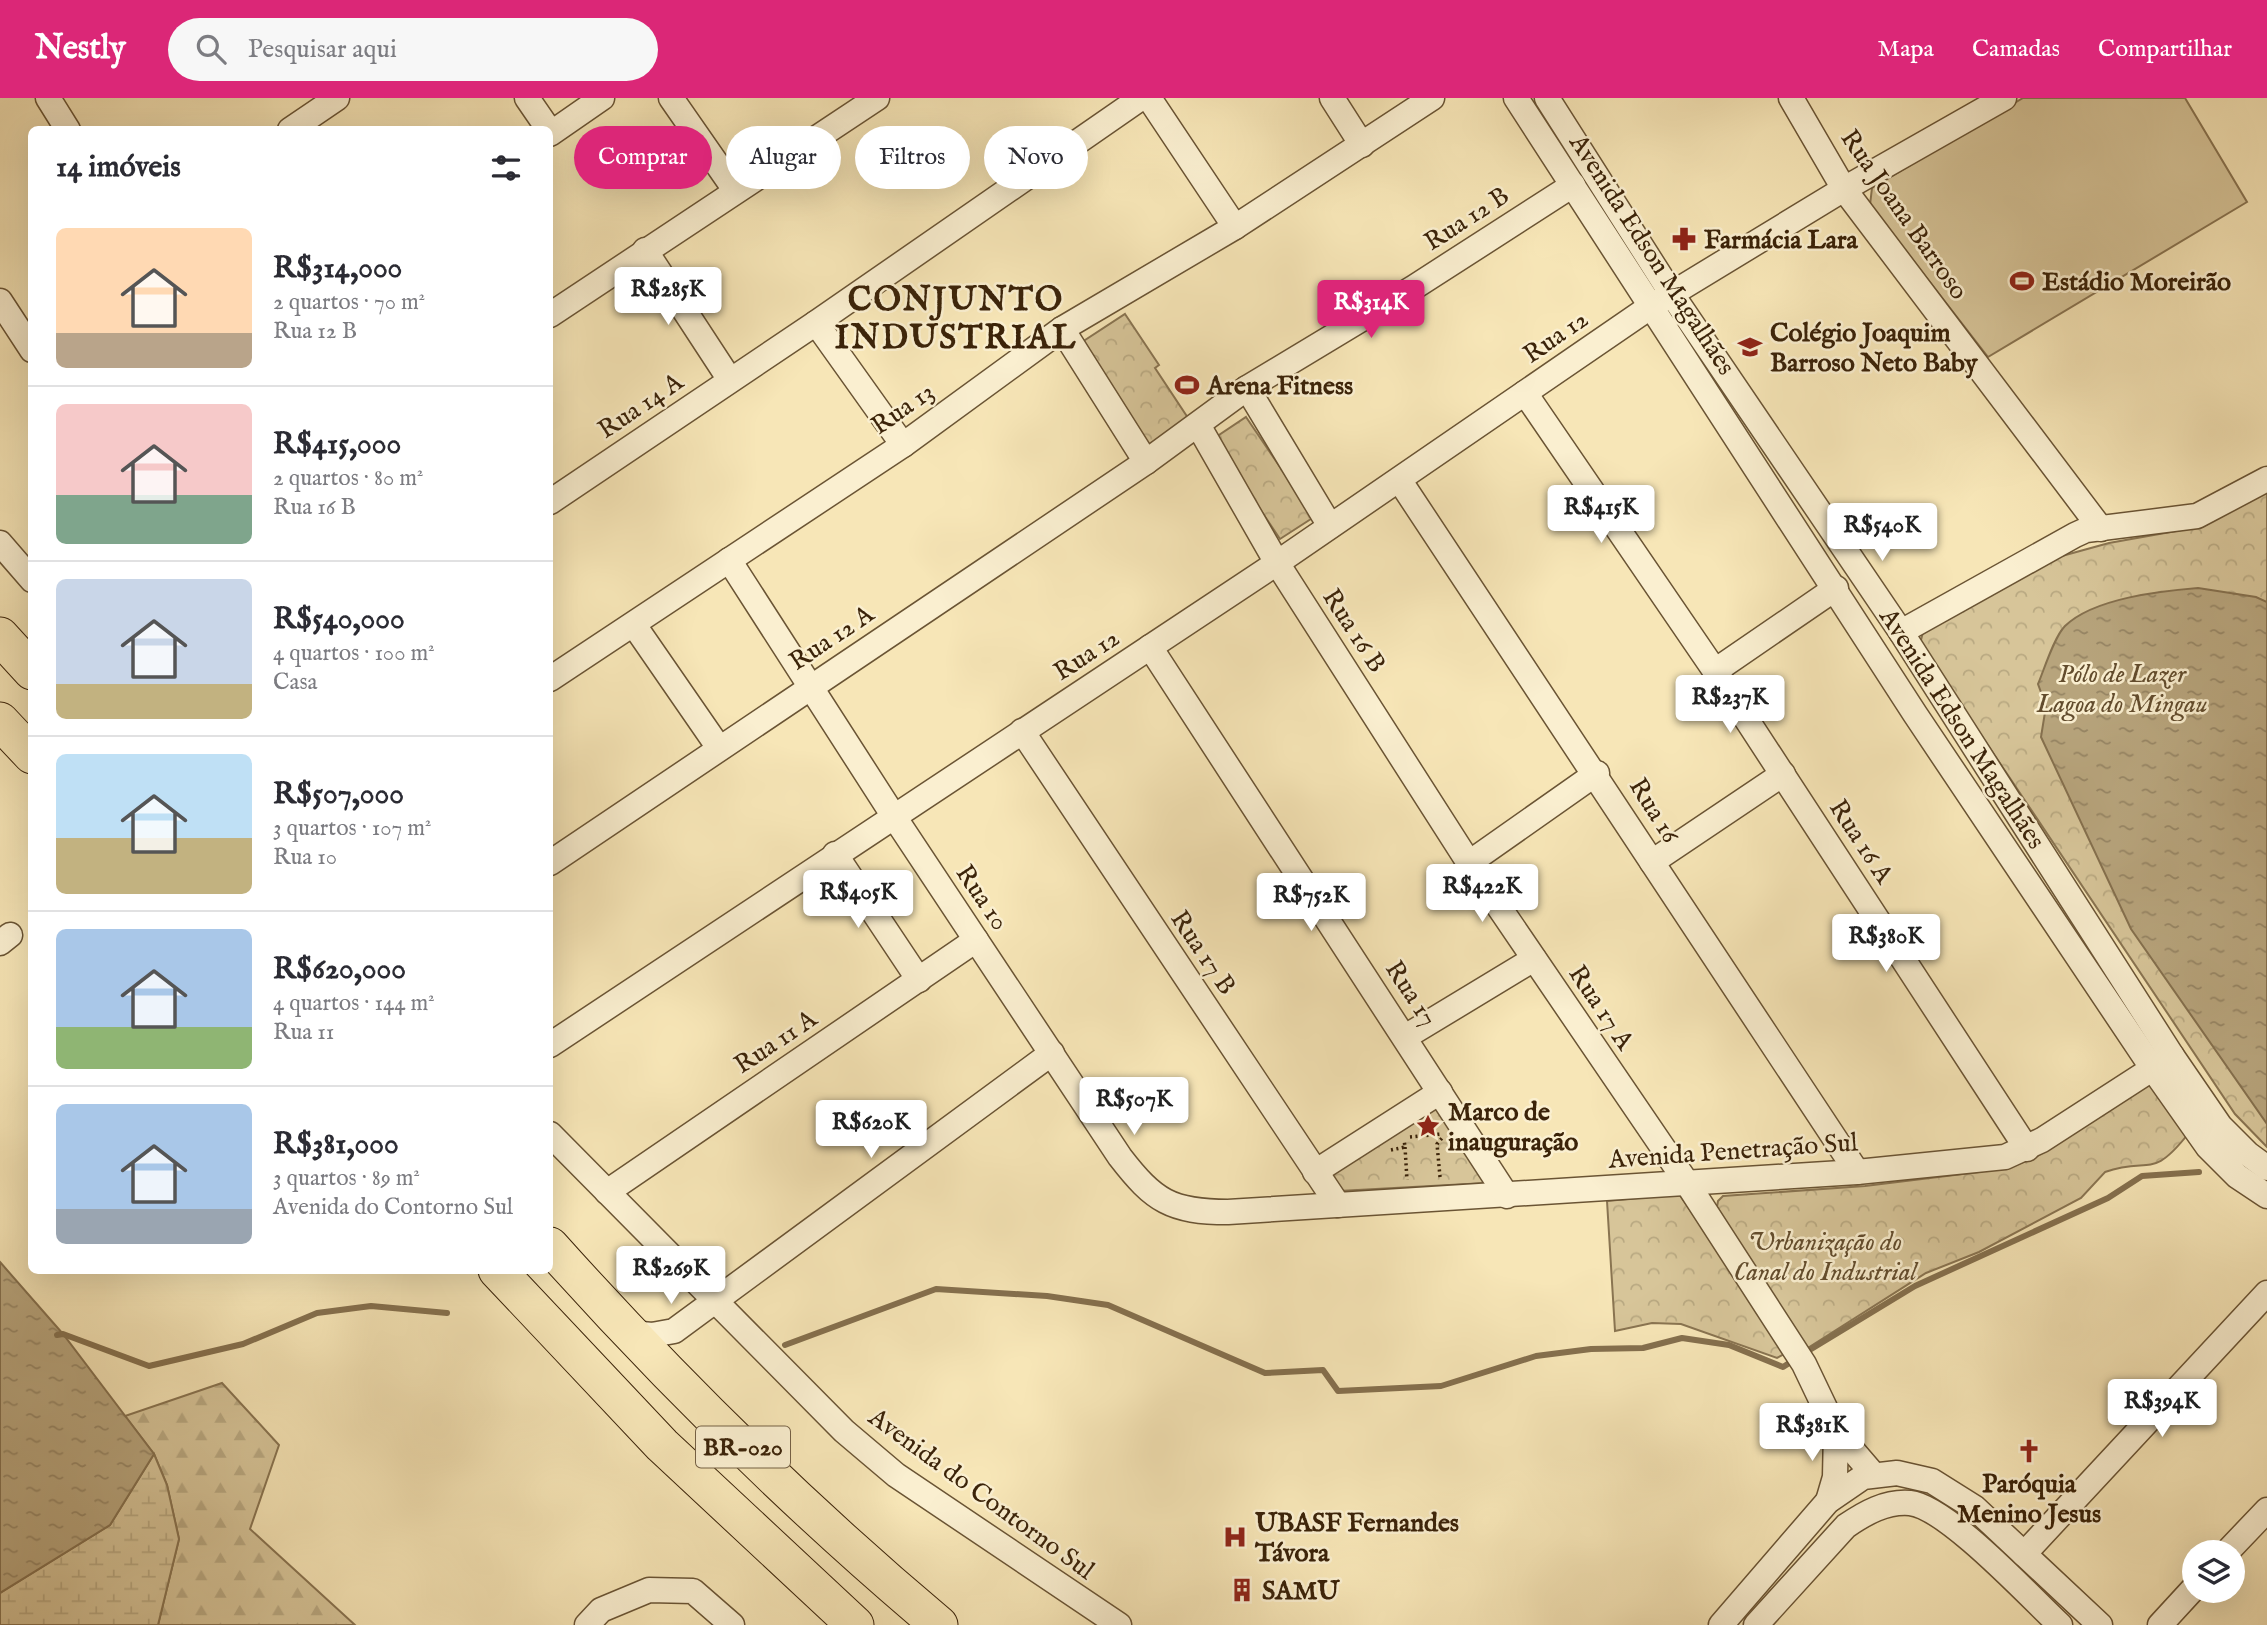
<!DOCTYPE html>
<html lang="pt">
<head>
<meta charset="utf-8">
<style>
  :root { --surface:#fff; --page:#f7f7f7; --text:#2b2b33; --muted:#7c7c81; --line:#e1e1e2; --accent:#db2777 }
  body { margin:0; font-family:"IM FELL English",serif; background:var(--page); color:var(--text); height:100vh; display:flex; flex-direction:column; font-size:26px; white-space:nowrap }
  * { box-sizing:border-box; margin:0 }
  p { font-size:23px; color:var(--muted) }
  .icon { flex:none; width:38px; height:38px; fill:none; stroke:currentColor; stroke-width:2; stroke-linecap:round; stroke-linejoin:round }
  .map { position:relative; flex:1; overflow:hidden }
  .drawer { position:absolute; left:28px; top:28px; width:525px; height:1148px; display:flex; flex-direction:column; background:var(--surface); border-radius:10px; box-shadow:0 7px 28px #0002 }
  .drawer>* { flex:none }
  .hud { position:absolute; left:574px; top:28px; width:665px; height:63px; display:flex; gap:14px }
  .tools { position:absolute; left:2182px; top:1442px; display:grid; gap:14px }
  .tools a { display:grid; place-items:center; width:63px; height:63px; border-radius:50%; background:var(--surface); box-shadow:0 7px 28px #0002; font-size:35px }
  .price { position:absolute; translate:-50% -60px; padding:0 16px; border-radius:7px; background:#fff; color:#222; font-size:23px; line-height:46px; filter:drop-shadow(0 2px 4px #0008) }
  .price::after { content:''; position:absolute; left:50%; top:42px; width:21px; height:16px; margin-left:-10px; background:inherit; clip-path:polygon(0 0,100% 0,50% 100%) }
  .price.current { background:var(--accent); color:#fff }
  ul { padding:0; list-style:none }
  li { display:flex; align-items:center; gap:21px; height:175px; padding:0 28px }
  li+li { border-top:2px solid var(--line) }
  li span { display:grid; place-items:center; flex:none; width:196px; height:140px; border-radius:10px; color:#555 }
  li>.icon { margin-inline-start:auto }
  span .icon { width:84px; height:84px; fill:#fffc; stroke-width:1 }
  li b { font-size:30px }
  h2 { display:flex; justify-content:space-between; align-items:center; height:84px; padding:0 28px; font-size:30px }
  .tag { padding:0 24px; border-radius:32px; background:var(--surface); box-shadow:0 7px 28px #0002; font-size:24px; line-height:63px }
  .tag.current { background:var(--accent); color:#fff }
  header { display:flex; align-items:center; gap:42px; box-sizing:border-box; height:98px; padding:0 35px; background:var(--accent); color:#fff }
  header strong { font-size:33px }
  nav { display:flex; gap:38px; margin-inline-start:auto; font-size:24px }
  .search { width:490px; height:63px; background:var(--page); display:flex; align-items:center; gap:18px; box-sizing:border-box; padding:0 24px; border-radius:38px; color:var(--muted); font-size:26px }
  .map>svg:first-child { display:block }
</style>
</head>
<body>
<header>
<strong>Nestly</strong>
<div class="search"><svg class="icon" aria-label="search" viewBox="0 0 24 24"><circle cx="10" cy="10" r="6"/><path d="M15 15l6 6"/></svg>Pesquisar aqui</div>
<nav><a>Mapa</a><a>Camadas</a><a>Compartilhar</a></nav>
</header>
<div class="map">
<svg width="2267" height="1527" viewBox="0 0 2267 1527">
  <defs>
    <pattern id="forest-firs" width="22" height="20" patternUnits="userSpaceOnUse" patternTransform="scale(1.75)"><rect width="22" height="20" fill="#d7c599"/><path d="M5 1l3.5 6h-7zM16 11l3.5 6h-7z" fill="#b9a982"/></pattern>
    <pattern id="wetland-marsh" width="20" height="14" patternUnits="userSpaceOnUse" patternTransform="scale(1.75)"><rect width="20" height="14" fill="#d7c599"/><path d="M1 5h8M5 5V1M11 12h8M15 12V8" fill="none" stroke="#b9a982"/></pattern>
    <pattern id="park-crowns" width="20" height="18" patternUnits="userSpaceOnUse" patternTransform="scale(1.75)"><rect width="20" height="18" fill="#d7c599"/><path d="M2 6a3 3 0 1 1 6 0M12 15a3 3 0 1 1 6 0" fill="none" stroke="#b9a982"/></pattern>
    <pattern id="water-ripples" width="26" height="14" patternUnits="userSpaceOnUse" patternTransform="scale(1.75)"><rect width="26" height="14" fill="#b7a47c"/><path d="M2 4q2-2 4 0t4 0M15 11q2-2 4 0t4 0" fill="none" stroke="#968564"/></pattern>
  </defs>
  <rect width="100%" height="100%" fill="#f7e6b7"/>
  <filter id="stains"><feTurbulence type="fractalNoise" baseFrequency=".00286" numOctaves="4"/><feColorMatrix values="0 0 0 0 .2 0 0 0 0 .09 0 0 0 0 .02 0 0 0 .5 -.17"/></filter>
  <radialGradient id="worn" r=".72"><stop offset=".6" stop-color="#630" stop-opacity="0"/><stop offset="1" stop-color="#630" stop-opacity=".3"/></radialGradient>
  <polygon fill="url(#forest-firs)" stroke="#897451" stroke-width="2" points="222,1285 279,1347 250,1431 355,1527 158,1527 179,1441 167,1387 154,1356 125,1318"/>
  <polygon fill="url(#wetland-marsh)" stroke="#897451" stroke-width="2" points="154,1356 167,1387 179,1441 158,1527 0,1527 0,1495 110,1427"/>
  <g fill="url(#park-crowns)" stroke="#897451" stroke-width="2">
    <polygon points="1125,216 1159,267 1155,270 1192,326 1150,354 1079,246"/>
    <polygon points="1246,319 1314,419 1280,441 1213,341"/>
    <polygon points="2267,391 2267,1049 2235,1016 1920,546 1923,534 2051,461 2109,445 2204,428"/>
    <path d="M2150,985L2188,1036C2151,1083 2150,1058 2105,1074L2081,1100L1979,1154L1926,1175L1803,1253L1717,1109L1718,1103L1723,1098L1865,1088L1979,1074L2021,1065L2039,1057L2068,1034Z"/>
    <polygon points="1433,1006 1486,1085 1339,1093 1329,1075"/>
    <polygon points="1679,1096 1788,1254 1777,1260 1681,1226 1652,1225 1615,1233 1607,1103"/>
  </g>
  <polygon fill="#d7c599" stroke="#897451" stroke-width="2" points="2023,0 2185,0 2247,104 1988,259 1870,107 1872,90"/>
  <g fill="url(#water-ripples)" stroke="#85704e" stroke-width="2">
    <path d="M2198,490L2256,499L2267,504V1026L2131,831L2041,639L2046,608L2038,586C2044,572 2054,539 2065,528C2094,500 2161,493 2198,490Z"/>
    <polygon points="0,1164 63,1236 154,1356 110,1427 0,1495"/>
  </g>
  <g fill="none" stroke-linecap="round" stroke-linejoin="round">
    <g stroke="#85704e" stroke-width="6">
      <polyline points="57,1237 63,1236 149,1268 243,1246 317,1215 371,1208 447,1215"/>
      <polyline points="785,1247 936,1191 1047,1198 1108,1207 1265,1275 1323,1272 1338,1293 1441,1288 1536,1258 1591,1251 1643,1250 1682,1240 1729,1247 1783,1269 1794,1262"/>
      <polyline points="1803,1256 1915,1188 2108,1100 2142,1078 2199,1074"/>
    </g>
    <g stroke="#6a5434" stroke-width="27">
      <g id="minor">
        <polyline points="48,0 68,32"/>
        <polyline points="527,0 549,32"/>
        <polyline points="671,0 735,92"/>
        <polyline points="1149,0 1235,129"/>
        <polyline points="1332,0 1362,47"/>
        <polyline points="1516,0 1915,616 2153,971 2208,1049 2237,1078 2267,1098"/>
        <polyline points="1547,0 1671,195 1901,534 2172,958 2220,1028 2248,1056 2267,1070"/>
        <polyline points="1791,0 1844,91 2101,431"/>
        <polyline points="290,32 337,0"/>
        <polyline points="550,36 602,0"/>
        <polyline points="645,152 730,282"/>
        <polyline points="0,203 32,252"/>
        <polyline points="550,217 877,0"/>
        <polyline points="816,225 903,347"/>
        <polyline points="1062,231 1146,364"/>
        <polyline points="1247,290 1330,428"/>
        <polyline points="1525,295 1715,573 2027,1051"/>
        <polyline points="1198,327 1277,465 1469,765 1687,1085 1804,1266 1836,1333 1835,1379 1828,1403"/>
        <path d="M1400,383C1554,612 1704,844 1857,1074"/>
        <polyline points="550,404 816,225 1141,0"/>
        <polyline points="0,445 32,482"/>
        <path d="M729,462L893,717L1120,1059C1154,1103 1171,1114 1228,1114L1857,1074L2005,1059L2042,1042L2172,958"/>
        <polyline points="634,527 719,650"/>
        <polyline points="1901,534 2075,437 2086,432 2197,418 2267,381"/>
        <polyline points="1150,549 1507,1098"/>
        <polyline points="1715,573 1836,490"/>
        <polyline points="550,581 903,347 1062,231 1235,129 1432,0"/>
        <polyline points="1022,633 1338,1107"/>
        <polyline points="835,756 919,882"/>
        <polyline points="1652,764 1783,676"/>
        <polyline points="550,765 1146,364 1247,290 1413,190 1573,87"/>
        <polyline points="1469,765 1597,675"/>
        <polyline points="0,845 10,837"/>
        <polyline points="1405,939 1534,861"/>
        <polyline points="550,947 1277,465 1650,209 1844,91 2004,0"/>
        <polyline points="550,1036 844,1333 896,1377 1119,1527"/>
        <polyline points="1315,1074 1440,994"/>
        <polyline points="607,1094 976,842"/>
        <polyline points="631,1235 652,1237 674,1233 1052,955"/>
        <polyline points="1836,1333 1873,1376"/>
        <polyline points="2227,1454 2267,1412"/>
        <polyline points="2024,1456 2267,1195"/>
        <polyline points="587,1527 601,1512 649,1492 693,1493 732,1527"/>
        <polyline points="1721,1527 1828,1403 1863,1379 1897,1375 1932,1383 1975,1410 2100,1527"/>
        <path d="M1756,1527L1846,1428C1865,1415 1886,1403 1910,1405C1947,1409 2030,1499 2060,1527"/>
        <polyline points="2160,1527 2194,1490"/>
      </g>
    </g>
    <g stroke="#3b2309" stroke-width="39">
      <g id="highway">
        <polyline points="0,538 32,573"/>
        <polyline points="0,623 32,657"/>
        <path d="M550,1148C671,1283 800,1410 939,1527"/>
        <polyline points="497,1172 662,1347 855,1527"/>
      </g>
    </g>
    <g stroke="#3b2309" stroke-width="3.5" stroke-dasharray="2 3.5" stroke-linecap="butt">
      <polyline points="1410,1039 1441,1036"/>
      <polyline points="1405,1049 1407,1082"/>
      <polyline points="1391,1052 1405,1049 1404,1042"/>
      <polyline points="1440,1079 1437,1046 1443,1039"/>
    </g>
    <use href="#minor" stroke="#faefd0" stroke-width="24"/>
    <use href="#highway" stroke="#f7e6b7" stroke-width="37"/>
  </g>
  <defs>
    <g id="pharmacy-bare" transform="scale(1.89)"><path d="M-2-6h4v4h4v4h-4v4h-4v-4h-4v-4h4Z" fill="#8f2418" stroke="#faefd0" stroke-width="2.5" paint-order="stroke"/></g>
    <g id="stadium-bare" transform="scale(1.89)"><path d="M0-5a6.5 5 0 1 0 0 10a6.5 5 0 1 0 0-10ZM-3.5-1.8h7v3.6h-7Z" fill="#8f2418" stroke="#faefd0" stroke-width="2.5" paint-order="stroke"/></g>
    <g id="school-bare" transform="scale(1.89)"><path d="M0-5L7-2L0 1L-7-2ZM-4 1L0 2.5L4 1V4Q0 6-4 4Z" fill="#8f2418" stroke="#faefd0" stroke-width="2.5" paint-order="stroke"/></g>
    <g id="sight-bare" transform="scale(1.89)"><path d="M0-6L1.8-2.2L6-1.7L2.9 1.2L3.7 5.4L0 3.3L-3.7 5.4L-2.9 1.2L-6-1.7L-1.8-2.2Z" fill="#8f2418" stroke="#faefd0" stroke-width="2.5" paint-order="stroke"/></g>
    <g id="church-bare" transform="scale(1.89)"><path d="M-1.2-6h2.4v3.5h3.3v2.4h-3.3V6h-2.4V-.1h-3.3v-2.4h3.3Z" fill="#8f2418" stroke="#faefd0" stroke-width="2.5" paint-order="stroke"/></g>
    <g id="hospital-bare" transform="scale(1.89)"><path d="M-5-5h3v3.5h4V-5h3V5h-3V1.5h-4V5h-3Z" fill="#8f2418" stroke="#faefd0" stroke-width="2.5" paint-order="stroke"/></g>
    <g id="building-bare" transform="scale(1.89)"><path d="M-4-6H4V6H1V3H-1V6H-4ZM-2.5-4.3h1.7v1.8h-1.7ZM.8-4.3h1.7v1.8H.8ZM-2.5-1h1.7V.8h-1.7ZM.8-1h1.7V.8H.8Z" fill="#8f2418" stroke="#faefd0" stroke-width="2.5" paint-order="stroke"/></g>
  </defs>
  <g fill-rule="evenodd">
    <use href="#pharmacy-bare" x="1684" y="141"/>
    <use href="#stadium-bare" x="2022" y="183"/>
    <use href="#school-bare" x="1750" y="249"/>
    <use href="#stadium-bare" x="1187" y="287"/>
    <use href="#sight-bare" x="1428" y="1028"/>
    <use href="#church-bare" x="2029" y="1353"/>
    <use href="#hospital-bare" x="1235" y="1439"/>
    <use href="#building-bare" x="1242" y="1492"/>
  </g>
  <g text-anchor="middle" stroke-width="5" stroke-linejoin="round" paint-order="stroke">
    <rect fill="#faefd0" stroke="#746045" stroke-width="2" x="696" y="1328.5" width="94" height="41" rx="5"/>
    <g font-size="24" font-weight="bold" fill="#3b2309">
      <text x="743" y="1357">BR-020</text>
    </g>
    <g font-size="26" fill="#3b2309" stroke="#faefd0">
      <text transform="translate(1905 116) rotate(55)" y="9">Rua Joana Barroso</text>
      <text transform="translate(1466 120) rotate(-33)" y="9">Rua 12 B</text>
      <text transform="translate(1653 156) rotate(57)" y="9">Avenida Edson Magalhães</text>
      <text transform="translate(1555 238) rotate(-35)" y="9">Rua 12</text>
      <text transform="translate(640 307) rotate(-34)" y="9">Rua 14 A</text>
      <text transform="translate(902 310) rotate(-35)" y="9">Rua 13</text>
      <text transform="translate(1355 532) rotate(57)" y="9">Rua 16 B</text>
      <text transform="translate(831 539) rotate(-34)" y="9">Rua 12 A</text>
      <text transform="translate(1086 556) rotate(-33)" y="9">Rua 12</text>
      <text transform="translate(1963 630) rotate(57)" y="9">Avenida Edson Magalhães</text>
      <text transform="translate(1655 712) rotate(58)" y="9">Rua 16</text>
      <text transform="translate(1862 743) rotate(57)" y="9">Rua 16 A</text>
      <text transform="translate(983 799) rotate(56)" y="9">Rua 10</text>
      <text transform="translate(1204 854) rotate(56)" y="9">Rua 17 B</text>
      <text transform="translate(1412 895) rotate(57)" y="9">Rua 17</text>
      <text transform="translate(1602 909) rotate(56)" y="9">Rua 17 A</text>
      <text transform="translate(775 943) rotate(-34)" y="9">Rua 11 A</text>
      <text transform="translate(1733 1052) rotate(-4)" y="9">Avenida Penetração Sul</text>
      <text transform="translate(982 1395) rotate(36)" y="9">Avenida do Contorno Sul</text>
    </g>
    <g font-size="26" font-weight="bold" fill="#3b2309" stroke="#faefd0" text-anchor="start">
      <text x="1704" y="150">Farmácia Lara</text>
      <text x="2042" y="192">Estádio Moreirão</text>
      <text x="1770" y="243">Colégio Joaquim<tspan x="1770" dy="30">Barroso Neto Baby</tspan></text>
      <text x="1207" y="296">Arena Fitness</text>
      <text x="1448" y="1022">Marco de<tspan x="1448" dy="30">inauguração</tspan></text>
      <text x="2029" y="1394" text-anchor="middle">Paróquia<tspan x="2029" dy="30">Menino Jesus</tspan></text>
      <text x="1255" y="1433">UBASF Fernandes<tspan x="1255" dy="30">Távora</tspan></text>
      <text x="1262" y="1501">SAMU</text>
    </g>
    <g font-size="26" font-style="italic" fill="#624c2d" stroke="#faefd0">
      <text x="2122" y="584">Pólo de Lazer<tspan x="2122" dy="30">Lagoa do Mingau</tspan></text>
      <text x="1825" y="1152">Urbanização do<tspan x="1825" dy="30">Canal do Industrial</tspan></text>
    </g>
    <g font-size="33" font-weight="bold" letter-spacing="2" fill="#3b2309" stroke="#faefd0">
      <text x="956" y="212">CONJUNTO<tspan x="956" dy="38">INDUSTRIAL</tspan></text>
    </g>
  </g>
  <rect width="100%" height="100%" filter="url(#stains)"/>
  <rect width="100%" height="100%" fill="url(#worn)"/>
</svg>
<div class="tools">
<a><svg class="icon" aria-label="layers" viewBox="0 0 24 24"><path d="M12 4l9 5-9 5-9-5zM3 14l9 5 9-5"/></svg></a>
</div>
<b class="price" style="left:668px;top:229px">R$285K</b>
<b class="price current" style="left:1371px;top:242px">R$314K</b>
<b class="price" style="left:1601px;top:447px">R$415K</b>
<b class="price" style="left:1882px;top:465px">R$540K</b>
<b class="price" style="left:1730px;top:637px">R$237K</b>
<b class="price" style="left:1482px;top:826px">R$422K</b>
<b class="price" style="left:858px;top:832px">R$405K</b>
<b class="price" style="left:1311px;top:835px">R$752K</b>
<b class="price" style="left:1886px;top:876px">R$380K</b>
<b class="price" style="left:1134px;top:1039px">R$507K</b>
<b class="price" style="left:871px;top:1062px">R$620K</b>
<b class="price" style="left:671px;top:1208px">R$269K</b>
<b class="price" style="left:2162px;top:1341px">R$394K</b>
<b class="price" style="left:1812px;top:1365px">R$381K</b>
<div class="hud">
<a class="tag current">Comprar</a>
<a class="tag">Alugar</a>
<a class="tag">Filtros</a>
<a class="tag">Novo</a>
</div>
<section class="drawer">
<h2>14 imóveis<svg class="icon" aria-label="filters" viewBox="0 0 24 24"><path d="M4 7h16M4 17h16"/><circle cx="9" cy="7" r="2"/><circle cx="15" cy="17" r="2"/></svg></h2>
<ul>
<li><span style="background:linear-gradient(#ffd9b3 75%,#b9a48a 0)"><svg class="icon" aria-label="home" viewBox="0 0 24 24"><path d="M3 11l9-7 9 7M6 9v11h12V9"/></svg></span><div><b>R$314,000</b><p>2 quartos · 70 m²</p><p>Rua 12 B</p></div></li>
<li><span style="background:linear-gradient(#f6c9c9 65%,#7fa58c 0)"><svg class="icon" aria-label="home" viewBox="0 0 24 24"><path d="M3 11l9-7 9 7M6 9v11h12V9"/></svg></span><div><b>R$415,000</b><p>2 quartos · 80 m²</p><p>Rua 16 B</p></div></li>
<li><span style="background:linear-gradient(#c9d6e8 75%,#c2b280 0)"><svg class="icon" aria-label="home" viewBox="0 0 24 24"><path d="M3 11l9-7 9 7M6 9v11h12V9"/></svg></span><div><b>R$540,000</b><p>4 quartos · 100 m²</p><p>Casa</p></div></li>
<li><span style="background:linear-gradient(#bfe0f5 60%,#c2b280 0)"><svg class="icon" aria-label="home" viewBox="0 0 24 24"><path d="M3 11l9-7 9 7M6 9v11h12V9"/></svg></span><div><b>R$507,000</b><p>3 quartos · 107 m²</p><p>Rua 10</p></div></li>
<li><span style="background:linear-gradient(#a9c7e8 70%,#8fb573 0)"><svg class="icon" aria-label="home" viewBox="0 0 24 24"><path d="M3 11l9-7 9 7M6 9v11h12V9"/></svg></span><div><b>R$620,000</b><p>4 quartos · 144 m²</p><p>Rua 11</p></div></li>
<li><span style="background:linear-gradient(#a9c7e8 75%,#9aa5b1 0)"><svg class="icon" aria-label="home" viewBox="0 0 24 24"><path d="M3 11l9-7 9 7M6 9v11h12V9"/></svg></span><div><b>R$381,000</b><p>3 quartos · 89 m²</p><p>Avenida do Contorno Sul</p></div></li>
</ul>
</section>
</div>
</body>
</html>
